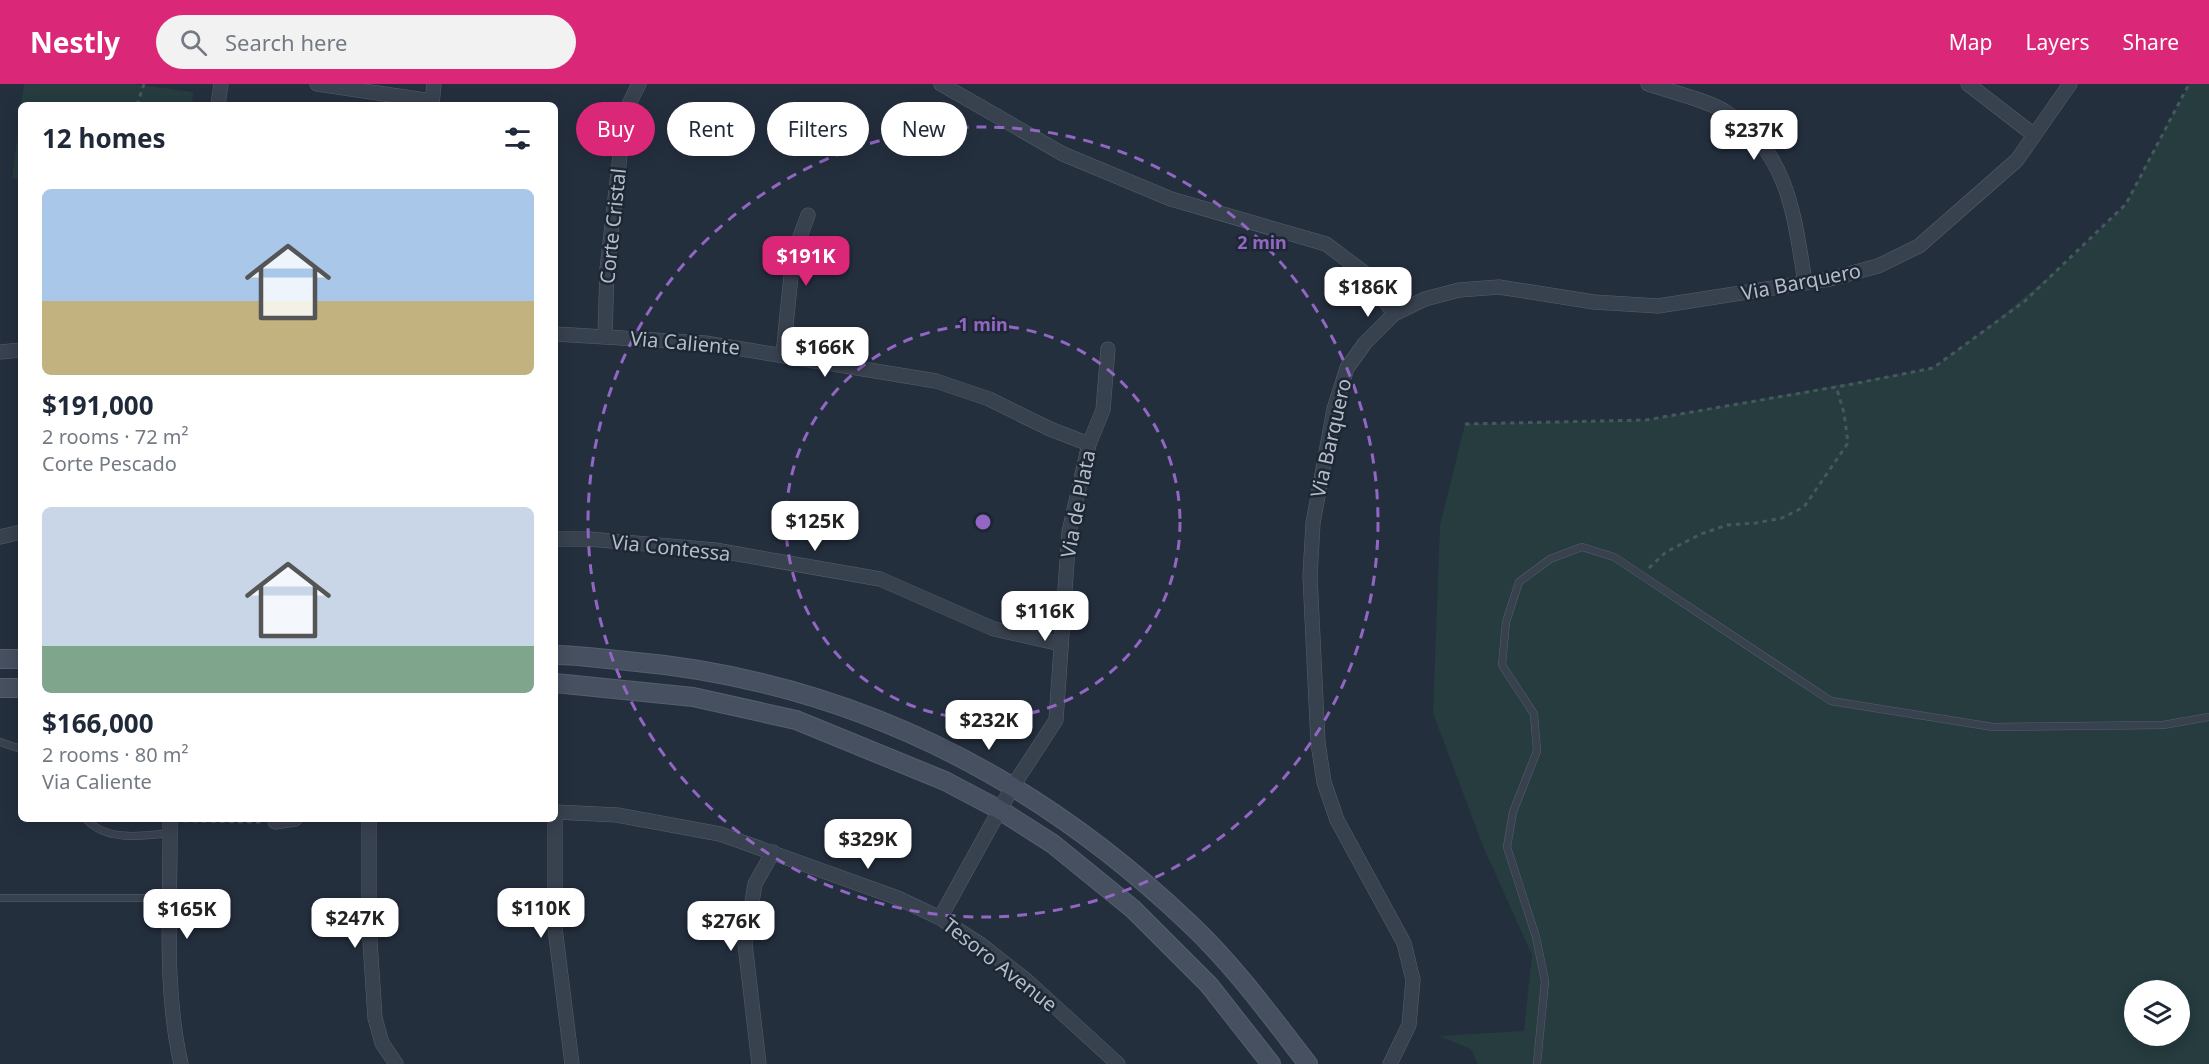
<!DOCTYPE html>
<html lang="en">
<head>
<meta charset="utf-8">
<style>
  :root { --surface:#fff; --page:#f2f2f3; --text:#1f2937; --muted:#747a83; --accent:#db2777 }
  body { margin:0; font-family:"Noto Sans",sans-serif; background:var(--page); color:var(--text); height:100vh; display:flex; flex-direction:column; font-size:22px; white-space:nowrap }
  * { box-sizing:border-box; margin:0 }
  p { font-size:20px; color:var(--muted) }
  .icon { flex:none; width:33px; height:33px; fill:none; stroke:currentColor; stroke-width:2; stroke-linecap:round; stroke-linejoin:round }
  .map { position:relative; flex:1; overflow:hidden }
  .side { position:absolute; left:18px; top:18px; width:540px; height:720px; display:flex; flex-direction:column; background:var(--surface); border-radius:9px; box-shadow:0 3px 15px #0003 }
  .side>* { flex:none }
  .hud { position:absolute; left:576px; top:18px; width:570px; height:54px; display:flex; gap:12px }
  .fabs { position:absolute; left:2124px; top:896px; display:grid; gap:12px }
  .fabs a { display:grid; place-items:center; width:66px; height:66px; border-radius:50%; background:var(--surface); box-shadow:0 3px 15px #0003; font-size:30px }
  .price { position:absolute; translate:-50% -51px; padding:0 14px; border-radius:12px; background:#fff; color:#222; font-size:20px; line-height:39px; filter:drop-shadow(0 2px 3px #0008) }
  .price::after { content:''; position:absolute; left:50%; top:36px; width:18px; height:14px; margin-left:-9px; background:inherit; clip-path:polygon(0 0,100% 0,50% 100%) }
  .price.current { background:var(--accent); color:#fff }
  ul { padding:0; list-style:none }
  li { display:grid; align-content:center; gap:12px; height:318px; padding:0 24px }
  li span { display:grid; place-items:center; height:186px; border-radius:9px; color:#555 }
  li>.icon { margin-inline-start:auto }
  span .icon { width:108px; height:108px; fill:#fffc; stroke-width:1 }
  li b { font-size:26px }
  h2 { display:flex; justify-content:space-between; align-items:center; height:72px; padding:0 24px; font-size:26px }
  .chip { padding:0 21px; border-radius:27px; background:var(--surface); box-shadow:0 3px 15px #0003; font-size:21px; line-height:54px }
  .chip.current { background:var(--accent); color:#fff }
  header { display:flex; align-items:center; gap:36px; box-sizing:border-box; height:84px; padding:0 30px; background:var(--accent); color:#fff }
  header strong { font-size:28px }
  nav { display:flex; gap:33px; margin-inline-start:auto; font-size:21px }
  .search { width:420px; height:54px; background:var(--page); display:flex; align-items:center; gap:15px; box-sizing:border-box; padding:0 21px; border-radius:33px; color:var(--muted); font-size:22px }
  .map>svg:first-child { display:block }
</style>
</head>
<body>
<header>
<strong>Nestly</strong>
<div class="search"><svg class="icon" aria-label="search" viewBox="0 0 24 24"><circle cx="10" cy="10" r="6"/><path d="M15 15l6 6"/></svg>Search here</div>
<nav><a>Map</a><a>Layers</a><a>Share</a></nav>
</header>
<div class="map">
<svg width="2209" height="980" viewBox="0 0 2209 980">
  <rect width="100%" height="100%" fill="#242f3e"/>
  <g fill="#263c3f" fill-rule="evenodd">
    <polygon points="24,0 134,0 193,8 192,21 21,21"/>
    <path d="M2189,0H2209V980H1478L1471,965L1439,952L1524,947L1532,871L1483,762L1433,629L1440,442L1465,340L1646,336L1933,284L1986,245L2070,175L2126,120ZM2134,906H2180V951H2134Z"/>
    <polygon points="21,23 21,96 12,94"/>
  </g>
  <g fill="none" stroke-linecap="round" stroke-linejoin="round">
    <g stroke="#565f6c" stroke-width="8">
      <g id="lane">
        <polyline points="0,658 21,665"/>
        <path d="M86,735C106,758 144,752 170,749"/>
        <polyline points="0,814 171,814"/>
        <polyline points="1537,980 1545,897 1536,853 1507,763 1513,728 1537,667 1534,630 1502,581 1506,538 1519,498 1550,475 1582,463 1614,473 1831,617 1993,643 2163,641 2209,633"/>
      </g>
    </g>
    <g stroke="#565f6c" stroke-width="15">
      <g id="street">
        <polyline points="317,0 432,17"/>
        <polyline points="941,0 1063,70 1171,115 1326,160 1366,190 1394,230"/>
        <path d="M1648,0C1671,8 1707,16 1726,28C1789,69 1794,131 1805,198"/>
        <polyline points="1968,0 2034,51"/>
        <polyline points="218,21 221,0"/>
        <polyline points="432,21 434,0"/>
        <polyline points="555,250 705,259 936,297 989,315 1050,345 1089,360"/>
        <polyline points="605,252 607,185 625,28 639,0"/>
        <polyline points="0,268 21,266"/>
        <polyline points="783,271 793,172 808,131"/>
        <polyline points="0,453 21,448"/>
        <polyline points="555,455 589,455 715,466 880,495 994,545 1061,560"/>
        <polyline points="555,728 617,731 720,750 898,814 940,834 980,860 1026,896 1118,980"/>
        <polyline points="555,728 555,844 572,980"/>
        <path d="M170,735C171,816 163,901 181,980"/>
        <polyline points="369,735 369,842 375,934 382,959 396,980"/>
        <polyline points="275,738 295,735"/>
        <polyline points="940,834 1013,702 1056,636 1069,448 1089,360 1103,326 1108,265"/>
        <polyline points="759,980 745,860 755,800 773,768"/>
        <polyline points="1390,980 1409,941 1413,896 1404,859 1337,736 1324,698 1318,659 1310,492 1313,439 1334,325 1347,284 1365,259 1394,230 1425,215 1459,206 1499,203 1594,218 1658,222 1830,195 1878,182 1919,162 2017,76 2070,0"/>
      </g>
    </g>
    <g stroke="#565f6c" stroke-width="20">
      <g id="secondary">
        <path d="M555,571C579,571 603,575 627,577C846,596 1030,688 1188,838C1233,880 1270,931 1308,980"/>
        <polyline points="0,575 21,575"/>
        <polyline points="555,599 693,613 796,636 945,697 1000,726 1053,760 1133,825 1209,901 1271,980"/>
        <polyline points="0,604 21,604"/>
      </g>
    </g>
    <g stroke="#44595c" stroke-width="3" stroke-dasharray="4.5 4.5" stroke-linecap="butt">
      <polyline points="137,21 144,0"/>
      <polyline points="1465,340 1646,336 1853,300 1933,284 2025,217 2126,120 2189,0"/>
      <polyline points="1649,484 1666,468 1701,450 1727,441 1756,439 1782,434 1804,423 1848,359 1844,329 1836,302"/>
      <polyline points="184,737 261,738"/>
    </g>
    <use href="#lane" stroke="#38414e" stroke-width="7"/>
    <use href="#street" stroke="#38414e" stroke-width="14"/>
    <use href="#secondary" stroke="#465061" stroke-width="18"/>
  </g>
  <g fill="none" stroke="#9266c3" stroke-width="3" stroke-dasharray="10 8">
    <circle cx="983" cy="438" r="197"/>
    <circle cx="983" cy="438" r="395"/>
  </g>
  <g text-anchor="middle" stroke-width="5" stroke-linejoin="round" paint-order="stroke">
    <g font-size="20" fill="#b4bcc9" stroke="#1d2633">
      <text transform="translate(613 142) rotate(-84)" y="7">Corte Cristal</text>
      <text transform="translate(1801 198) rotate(-11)" y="7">Via Barquero</text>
      <text transform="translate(685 259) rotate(5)" y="7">Via Caliente</text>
      <text transform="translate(1331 354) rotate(-77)" y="7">Via Barquero</text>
      <text transform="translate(1078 420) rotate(-79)" y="7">Via de Plata</text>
      <text transform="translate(671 464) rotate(6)" y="7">Via Contessa</text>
      <text transform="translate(1000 881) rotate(38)" y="7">Tesoro Avenue</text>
    </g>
  </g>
  <circle cx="983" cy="438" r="9" fill="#9266c3" stroke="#1d2633" stroke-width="3"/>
  <g font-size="18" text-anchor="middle" font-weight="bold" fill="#9266c3" stroke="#1d2633" stroke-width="5" stroke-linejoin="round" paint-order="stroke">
    <text x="1262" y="165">2 min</text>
    <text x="983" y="247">1 min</text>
  </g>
</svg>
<div class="fabs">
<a><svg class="icon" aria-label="layers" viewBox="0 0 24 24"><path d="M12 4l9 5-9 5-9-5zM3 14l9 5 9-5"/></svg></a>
</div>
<b class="price" style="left:1754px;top:77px">$237K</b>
<b class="price current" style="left:806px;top:203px">$191K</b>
<b class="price" style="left:1368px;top:234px">$186K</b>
<b class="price" style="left:825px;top:294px">$166K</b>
<b class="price" style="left:815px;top:468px">$125K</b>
<b class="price" style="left:1045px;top:558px">$116K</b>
<b class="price" style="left:989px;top:667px">$232K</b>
<b class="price" style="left:868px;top:786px">$329K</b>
<b class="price" style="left:541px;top:855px">$110K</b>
<b class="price" style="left:187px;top:856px">$165K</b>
<b class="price" style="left:355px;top:865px">$247K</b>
<b class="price" style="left:731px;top:868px">$276K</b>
<div class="hud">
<a class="chip current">Buy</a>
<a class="chip">Rent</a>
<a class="chip">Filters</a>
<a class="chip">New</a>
</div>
<section class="side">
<h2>12 homes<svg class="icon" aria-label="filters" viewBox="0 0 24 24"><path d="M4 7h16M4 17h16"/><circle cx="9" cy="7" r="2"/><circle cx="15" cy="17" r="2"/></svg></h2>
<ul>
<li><span style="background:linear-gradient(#a9c7e8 60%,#c2b280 0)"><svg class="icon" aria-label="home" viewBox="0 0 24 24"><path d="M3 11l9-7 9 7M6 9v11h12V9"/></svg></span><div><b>$191,000</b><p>2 rooms · 72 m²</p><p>Corte Pescado</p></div></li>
<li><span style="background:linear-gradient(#c9d6e8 75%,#7fa58c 0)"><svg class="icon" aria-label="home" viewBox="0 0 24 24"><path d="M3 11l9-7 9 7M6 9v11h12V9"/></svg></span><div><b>$166,000</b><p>2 rooms · 80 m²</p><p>Via Caliente</p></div></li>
</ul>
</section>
</div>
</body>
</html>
